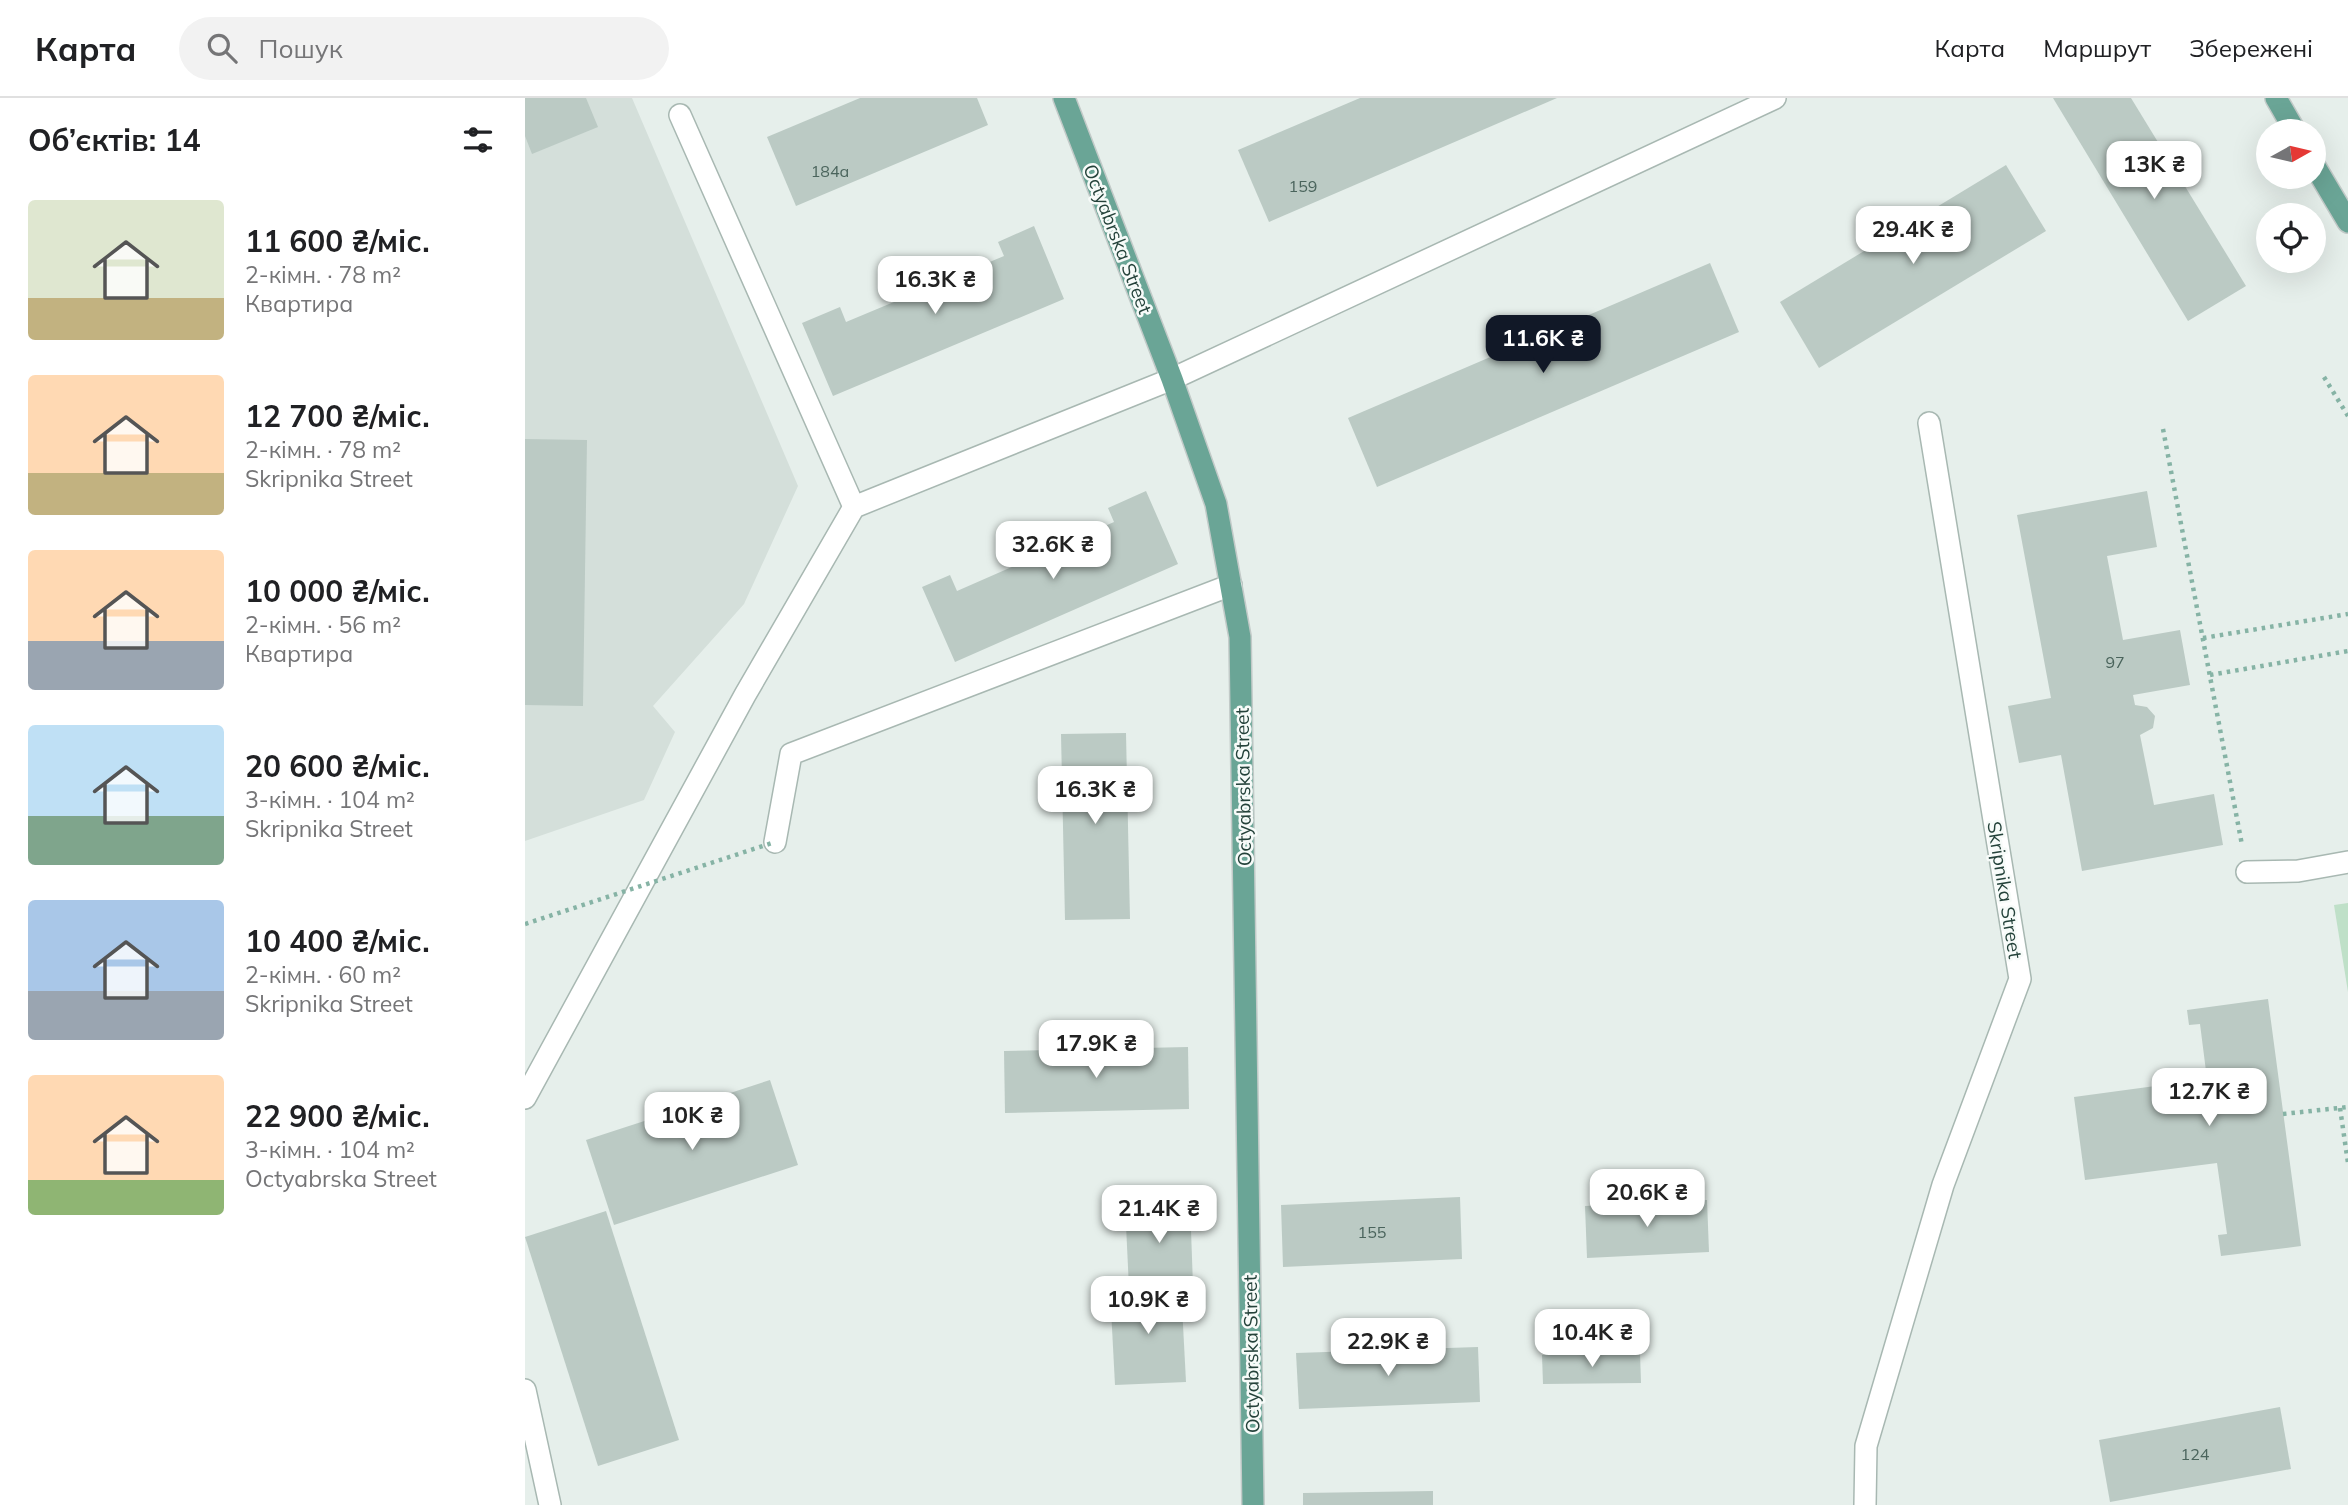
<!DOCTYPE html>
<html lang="uk">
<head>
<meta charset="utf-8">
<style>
  :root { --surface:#fff; --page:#f2f2f2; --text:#202124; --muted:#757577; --line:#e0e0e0; --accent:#111827 }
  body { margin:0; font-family:Mulish,sans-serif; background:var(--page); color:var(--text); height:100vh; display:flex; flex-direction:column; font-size:26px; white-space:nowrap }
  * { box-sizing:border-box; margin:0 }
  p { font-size:23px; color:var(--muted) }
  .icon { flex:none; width:38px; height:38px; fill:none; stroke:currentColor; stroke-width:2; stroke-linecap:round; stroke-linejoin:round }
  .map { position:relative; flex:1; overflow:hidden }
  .side { display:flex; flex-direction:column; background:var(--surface); width:525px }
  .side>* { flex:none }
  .needle { width:46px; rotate:82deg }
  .tools { position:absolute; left:1731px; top:21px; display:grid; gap:14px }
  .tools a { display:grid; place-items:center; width:70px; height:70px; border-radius:50%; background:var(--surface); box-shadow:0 7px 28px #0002; font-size:35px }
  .price { position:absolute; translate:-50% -60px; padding:0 16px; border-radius:14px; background:#fff; color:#222; font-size:23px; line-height:46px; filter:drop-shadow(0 2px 4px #0008) }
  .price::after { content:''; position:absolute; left:50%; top:42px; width:21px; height:16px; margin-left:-10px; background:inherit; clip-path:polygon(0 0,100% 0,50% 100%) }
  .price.on { background:var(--accent); color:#fff }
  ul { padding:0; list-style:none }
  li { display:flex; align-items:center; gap:21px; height:175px; padding:0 28px }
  li span { display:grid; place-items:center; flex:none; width:196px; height:140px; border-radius:7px; color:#555 }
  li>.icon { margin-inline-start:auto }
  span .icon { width:84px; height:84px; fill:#fffc; stroke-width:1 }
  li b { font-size:30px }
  h2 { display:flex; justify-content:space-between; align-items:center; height:84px; padding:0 28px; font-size:30px }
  header { display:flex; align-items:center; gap:42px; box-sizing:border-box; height:98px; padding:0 35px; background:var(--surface); border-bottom:2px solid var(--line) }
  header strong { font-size:33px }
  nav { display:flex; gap:38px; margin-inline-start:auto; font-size:24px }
  .search { width:490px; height:63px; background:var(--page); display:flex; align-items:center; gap:18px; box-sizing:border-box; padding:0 24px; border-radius:38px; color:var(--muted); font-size:26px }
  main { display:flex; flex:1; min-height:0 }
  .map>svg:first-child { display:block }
</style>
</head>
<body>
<header>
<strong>Карта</strong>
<div class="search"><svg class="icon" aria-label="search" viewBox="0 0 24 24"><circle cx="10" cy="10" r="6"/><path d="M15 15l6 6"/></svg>Пошук</div>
<nav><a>Карта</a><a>Маршрут</a><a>Збережені</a></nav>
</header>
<main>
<section class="side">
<h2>Об’єктів: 14<svg class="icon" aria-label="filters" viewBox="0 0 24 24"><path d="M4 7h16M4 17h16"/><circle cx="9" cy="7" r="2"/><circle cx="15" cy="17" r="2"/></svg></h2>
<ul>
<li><span style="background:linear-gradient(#dfe7d0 70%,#c2b280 0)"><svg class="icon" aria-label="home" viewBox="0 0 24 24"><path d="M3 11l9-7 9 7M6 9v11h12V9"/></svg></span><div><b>11 600 ₴/міс.</b><p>2-кімн. · 78 m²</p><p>Квартира</p></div></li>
<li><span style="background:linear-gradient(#ffd9b3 70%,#c2b280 0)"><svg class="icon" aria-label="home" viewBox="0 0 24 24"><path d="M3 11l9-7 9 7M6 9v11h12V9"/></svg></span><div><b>12 700 ₴/міс.</b><p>2-кімн. · 78 m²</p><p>Skripnika Street</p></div></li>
<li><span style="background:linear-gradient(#ffd9b3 65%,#9aa5b1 0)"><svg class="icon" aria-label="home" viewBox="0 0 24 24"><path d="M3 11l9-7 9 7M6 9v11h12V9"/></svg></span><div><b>10 000 ₴/міс.</b><p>2-кімн. · 56 m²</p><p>Квартира</p></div></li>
<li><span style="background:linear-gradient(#bfe0f5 65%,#7fa58c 0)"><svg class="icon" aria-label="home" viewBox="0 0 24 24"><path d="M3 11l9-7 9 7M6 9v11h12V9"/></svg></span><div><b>20 600 ₴/міс.</b><p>3-кімн. · 104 m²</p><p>Skripnika Street</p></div></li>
<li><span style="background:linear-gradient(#a9c7e8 65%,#9aa5b1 0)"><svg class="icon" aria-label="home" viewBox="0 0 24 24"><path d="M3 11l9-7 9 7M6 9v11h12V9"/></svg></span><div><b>10 400 ₴/міс.</b><p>2-кімн. · 60 m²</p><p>Skripnika Street</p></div></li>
<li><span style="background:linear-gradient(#ffd9b3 75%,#8fb573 0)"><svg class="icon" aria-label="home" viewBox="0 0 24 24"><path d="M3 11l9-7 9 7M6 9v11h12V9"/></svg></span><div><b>22 900 ₴/міс.</b><p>3-кімн. · 104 m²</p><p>Octyabrska Street</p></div></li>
</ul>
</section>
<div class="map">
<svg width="1823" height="1407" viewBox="0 0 1823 1407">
  <rect width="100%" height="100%" fill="#e6efeb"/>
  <polygon fill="#d4dfda" points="0,0 107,0 273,388 219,506 128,608 150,634 119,702 0,743"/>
  <polygon fill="#bfe0c8" points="1823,805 1823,894 1809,807"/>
  <g fill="#bbcac4">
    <polygon points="0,0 61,0 73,29 7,56 0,38"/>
    <polygon points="335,0 452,0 463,27 271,108 242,39"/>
    <polygon points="835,0 1032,0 744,124 713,52"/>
    <polygon points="1528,0 1606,0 1721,188 1663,223"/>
    <polygon points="1481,67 1521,133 1294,270 1255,204"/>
    <polygon points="509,128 539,201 308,298 277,225 315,209 321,224 479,158 473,144"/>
    <polygon points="1185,165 1214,234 852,389 823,320"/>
    <polygon points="0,341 62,342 58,608 0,607"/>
    <polygon points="621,393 653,466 430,564 397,489 425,477 432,493 589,424 583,410"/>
    <polygon points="1622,393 1632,449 1582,458 1598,542 1655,532 1665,587 1608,597 1610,607 1622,609 1630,618 1628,630 1615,637 1629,707 1689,696 1698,747 1557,773 1536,657 1494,665 1483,608 1526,600 1492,417"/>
    <polygon points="601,635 605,821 540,822 536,636"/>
    <polygon points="1743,901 1776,1148 1696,1158 1693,1137 1702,1136 1692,1065 1560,1082 1549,999 1682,981 1675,926 1664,927 1662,912"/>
    <polygon points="663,949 664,1011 480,1015 479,953"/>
    <polygon points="245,982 273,1067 89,1127 61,1042"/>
    <polygon points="935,1099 937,1161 758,1169 756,1107"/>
    <polygon points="1182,1102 1184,1154 1062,1160 1060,1108"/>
    <polygon points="665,1104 668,1188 604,1190 600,1106"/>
    <polygon points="81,1113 154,1342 73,1368 0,1139"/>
    <polygon points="656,1189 661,1284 590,1287 585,1192"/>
    <polygon points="953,1249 955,1304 774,1311 771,1255"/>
    <polygon points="1115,1255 1116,1285 1018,1286 1017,1257"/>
    <polygon points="1755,1309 1766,1371 1585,1404 1574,1342"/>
    <polygon points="908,1393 908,1407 778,1407 778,1395"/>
  </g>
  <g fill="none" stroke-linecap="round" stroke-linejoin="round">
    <g stroke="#a8b8b2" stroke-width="24">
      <g id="minor">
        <polyline points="155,17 329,409"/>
        <polyline points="250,744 266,656 706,487"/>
        <polyline points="1722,774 1773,773 1823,764"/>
        <polyline points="0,1000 220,597 329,409 647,281 1250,0"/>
        <polyline points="0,1292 25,1407"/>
        <polyline points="1340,1407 1341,1348 1418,1087 1495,881 1404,325"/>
      </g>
    </g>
    <g stroke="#c2cac8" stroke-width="24">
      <g id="major">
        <polyline points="539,0 647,281 691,406 715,539 728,1407"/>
        <polyline points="1751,0 1770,33"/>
        <polyline points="1788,65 1823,124"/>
      </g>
    </g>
    <g stroke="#86b3a5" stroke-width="4.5" stroke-dasharray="3.5 5" stroke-linecap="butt">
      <polyline points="1799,279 1823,318"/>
      <polyline points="1638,331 1717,747"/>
      <polyline points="1678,540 1823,516"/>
      <polyline points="1685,577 1823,553"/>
      <polyline points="1815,1010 1823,1065"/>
      <polyline points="1758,1016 1823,1009"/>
    </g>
    <use href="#minor" stroke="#fff" stroke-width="21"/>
    <use href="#major" stroke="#6aa596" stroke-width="21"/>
    <polyline stroke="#86b3a5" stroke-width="4.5" stroke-dasharray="3.5 5" stroke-linecap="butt" points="0,826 250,744"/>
  </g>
  <g text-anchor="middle" stroke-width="5" stroke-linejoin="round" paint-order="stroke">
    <g font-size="16" fill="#4a645c">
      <text x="305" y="79">184а</text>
      <text x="778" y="94">159</text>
      <text x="1590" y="570">97</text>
      <text x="847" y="1140">155</text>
      <text x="1670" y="1362">124</text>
    </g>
    <g font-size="19" fill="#24423a" stroke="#f7fbf9">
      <text transform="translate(593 141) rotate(69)" y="7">Octyabrska Street</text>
      <text transform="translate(718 689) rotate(-91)" y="7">Octyabrska Street</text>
      <text transform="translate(1480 792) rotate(81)" y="7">Skripnika Street</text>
      <text transform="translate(726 1256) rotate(-91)" y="7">Octyabrska Street</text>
    </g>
  </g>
</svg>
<div class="tools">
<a><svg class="needle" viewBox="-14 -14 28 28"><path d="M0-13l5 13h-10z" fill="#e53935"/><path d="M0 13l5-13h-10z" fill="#757577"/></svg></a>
<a><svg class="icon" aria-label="locate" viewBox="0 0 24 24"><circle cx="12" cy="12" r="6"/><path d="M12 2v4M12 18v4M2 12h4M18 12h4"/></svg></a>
</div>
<b class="price" style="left:1629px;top:103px">13K ₴</b>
<b class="price" style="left:1388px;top:168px">29.4K ₴</b>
<b class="price" style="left:410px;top:218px">16.3K ₴</b>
<b class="price on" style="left:1018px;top:277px">11.6K ₴</b>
<b class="price" style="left:528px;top:483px">32.6K ₴</b>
<b class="price" style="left:570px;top:728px">16.3K ₴</b>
<b class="price" style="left:571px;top:982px">17.9K ₴</b>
<b class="price" style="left:1684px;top:1030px">12.7K ₴</b>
<b class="price" style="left:167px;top:1054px">10K ₴</b>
<b class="price" style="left:1122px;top:1131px">20.6K ₴</b>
<b class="price" style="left:634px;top:1147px">21.4K ₴</b>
<b class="price" style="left:623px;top:1238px">10.9K ₴</b>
<b class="price" style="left:1067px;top:1271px">10.4K ₴</b>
<b class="price" style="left:863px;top:1280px">22.9K ₴</b>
</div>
</main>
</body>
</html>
